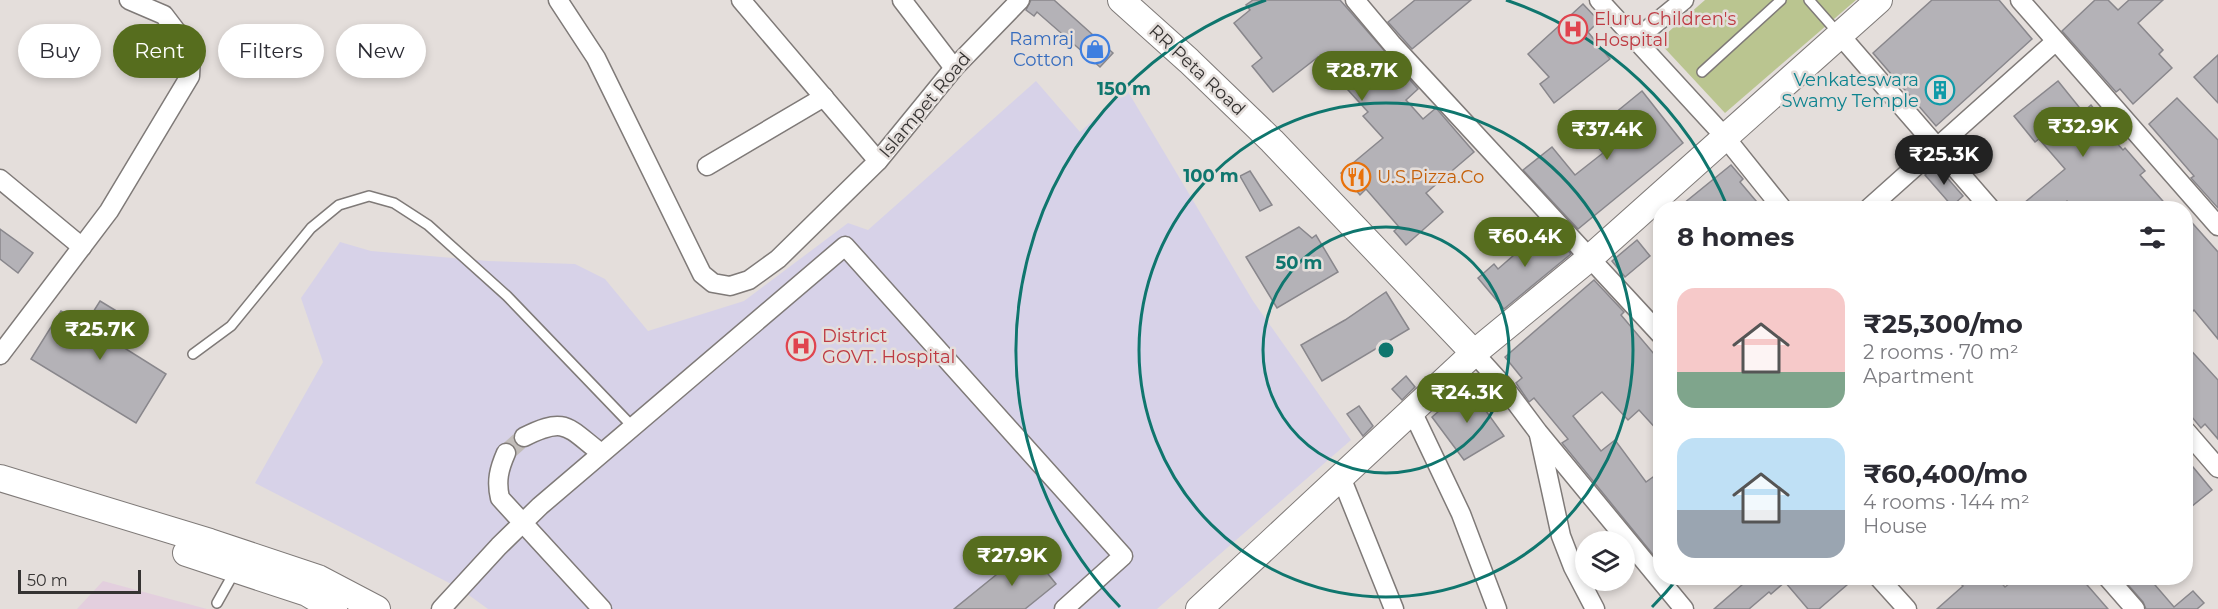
<!DOCTYPE html>
<html lang="en">
<head>
<meta charset="utf-8">
<style>
  :root { --surface:#fff; --page:#f7f7f7; --text:#2b2b33; --muted:#7c7c81; --accent:#566d1e }
  body { margin:0; font-family:Montserrat,sans-serif; background:var(--page); color:var(--text); height:100vh; display:flex; flex-direction:column; font-size:22px; white-space:nowrap }
  * { box-sizing:border-box; margin:0 }
  p { font-size:20px; color:var(--muted) }
  .icon { flex:none; width:33px; height:33px; fill:none; stroke:currentColor; stroke-width:2; stroke-linecap:round; stroke-linejoin:round }
  .map { position:relative; flex:1; overflow:hidden }
  .drawer { position:absolute; left:1653px; top:201px; width:540px; height:384px; display:flex; flex-direction:column; background:var(--surface); border-radius:24px; box-shadow:0 3px 9px #0003 }
  .drawer>* { flex:none }
  .top-card { position:absolute; left:18px; top:24px; width:570px; height:54px; display:flex; gap:12px }
  .fabs { position:absolute; left:1575px; top:531px; display:grid; gap:12px }
  .fabs a { display:grid; place-items:center; width:60px; height:60px; border-radius:50%; background:var(--surface); box-shadow:0 3px 9px #0003; font-size:30px }
  .scale { position:absolute; left:18px; bottom:15px; width:123px; box-sizing:border-box; padding-left:6px; border:3px solid #353332; border-top:0; font-size:16px; line-height:21px; white-space:nowrap; color:#353332; -webkit-text-stroke:4px #e4dedb; paint-order:stroke }
  .price { position:absolute; translate:-50% -51px; padding:0 14px; border-radius:21px; background:var(--accent); color:#fff; font-size:20px; line-height:39px; filter:drop-shadow(0 2px 3px #0008) }
  .price::after { content:''; position:absolute; left:50%; top:36px; width:18px; height:14px; margin-left:-9px; background:inherit; clip-path:polygon(0 0,100% 0,50% 100%) }
  .price.on { background:#222; color:#fff }
  ul { padding:0; list-style:none }
  li { display:flex; align-items:center; gap:18px; height:150px; padding:0 24px }
  li span { display:grid; place-items:center; flex:none; width:168px; height:120px; border-radius:18px; color:#555 }
  li>.icon { margin-inline-start:auto }
  span .icon { width:72px; height:72px; fill:#fffc; stroke-width:1 }
  li b { font-size:26px }
  h2 { display:flex; justify-content:space-between; align-items:center; height:72px; padding:0 24px; font-size:26px }
  .tag { padding:0 21px; border-radius:27px; background:var(--surface); box-shadow:0 3px 9px #0003; font-size:21px; line-height:54px }
  .tag.on { background:var(--accent); color:#fff }
  .map>svg:first-child { display:block }
</style>
</head>
<body>
<div class="map">
<svg width="2218" height="609" viewBox="0 0 2218 609">
  <rect width="100%" height="100%" fill="#e4dedb"/>
  <polygon fill="#e3cfde" points="103,581 207,609 77,609"/>
  <polygon fill="#d7d2e8" points="1036,81 1080,132 1127,90 1253,301 1351,440 1157,609 488,609 459,588 255,483 323,362 301,298 340,242 371,251 488,261 575,264 605,279 648,331 744,301 848,223 868,230"/>
  <polygon fill="#bac590" points="1705,0 1856,0 1725,113 1658,41"/>
  <g fill="#b4b2b7" stroke="#89878c" stroke-width="1.5">
    <polygon points="1031,0 1054,0 1113,53 1100,67 1037,12 1034,16 1026,10"/>
    <polygon points="1253,0 1340,0 1418,89 1406,100 1423,119 1436,108 1474,152 1426,193 1443,212 1406,245 1394,231 1399,227 1366,189 1360,195 1341,173 1383,138 1363,116 1368,112 1318,57 1273,92 1252,66 1262,58 1234,23 1250,10 1246,5"/>
    <polygon points="1415,0 1471,0 1412,49 1388,22"/>
    <polygon points="1932,0 1999,0 2032,39 1936,126 1873,53"/>
    <polygon points="2095,0 2108,0 2118,10 2129,0 2163,0 2138,23 2163,50 2159,54 2172,68 2133,104 2120,89 2116,92 2062,31"/>
    <polygon points="1583,4 1599,21 1588,32 1610,59 1554,103 1540,84 1549,77 1528,54"/>
    <polygon points="2218,55 2218,103 2194,77"/>
    <polygon points="2058,81 2083,112 2091,105 2107,125 2103,128 2123,150 2125,148 2145,171 2140,175 2169,208 2074,208 2067,201 2058,208 2018,208 2065,169 2039,139 2035,142 2014,116"/>
    <polygon points="1642,91 1683,143 1578,229 1523,170 1552,147 1575,175 1603,153 1588,135"/>
    <polygon points="2177,98 2218,140 2218,208 2191,178 2194,176 2149,124"/>
    <polygon points="1731,165 1743,179 1740,182 1762,208 1678,208"/>
    <polygon points="1936,165 1963,196 1952,206 1925,175"/>
    <polygon points="1250,171 1272,205 1260,211 1240,176"/>
    <polygon points="2186,216 2218,252 2218,339 2194,310 2191,313 2186,306"/>
    <polygon points="1299,227 1312,238 1316,235 1338,272 1277,308 1246,257"/>
    <polygon points="1546,227 1571,254 1504,309 1478,278 1494,264 1498,269"/>
    <polygon points="0,229 33,253 18,273 0,259"/>
    <polygon points="1637,240 1650,256 1625,277 1612,261"/>
    <polygon points="1594,280 1624,312 1621,315 1654,354 1660,348 1660,433 1639,410 1628,420 1602,392 1573,416 1601,451 1615,440 1646,482 1653,477 1660,488 1660,553 1655,557 1562,443 1568,439 1534,398 1529,402 1516,383 1522,378 1505,357"/>
    <polygon points="1386,292 1409,329 1322,381 1301,345 1345,320"/>
    <polygon points="100,301 133,321 118,344 166,374 136,423 31,359 61,311 85,325"/>
    <polygon points="2186,345 2218,380 2218,439 2205,424 2201,428 2186,410"/>
    <polygon points="1406,376 1415,387 1402,400 1392,389"/>
    <polygon points="1468,386 1504,436 1464,460 1432,417"/>
    <polygon points="1359,406 1373,426 1363,436 1347,414"/>
    <polygon points="2193,467 2212,490 2186,511 2186,473"/>
    <polygon points="1028,549 1056,584 1025,609 954,609"/>
    <polygon points="1750,578 1855,578 1819,609 1808,609 1785,582 1771,594 1769,592 1749,609 1714,609"/>
    <polygon points="1955,578 1997,578 2005,587 2016,578 2081,578 2108,609 1937,609 1963,586"/>
    <polygon points="2122,578 2149,578 2174,607 2193,591 2204,603 2197,609 2146,609 2143,602"/>
  </g>
  <g fill="none" stroke-linecap="round" stroke-linejoin="round">
    <polyline stroke="#c1bcb9" stroke-width="18" stroke-dasharray="18 9" stroke-linecap="butt" points="506,453 524,437"/>
    <g stroke="#7f7a78" stroke-width="12">
      <g id="lane">
        <polyline points="1809,0 1839,34"/>
        <polyline points="1702,72 1781,0"/>
        <polyline points="193,354 231,326 311,228 339,205 369,196 394,203 428,225 507,296 632,426"/>
        <polyline points="217,603 235,571"/>
      </g>
    </g>
    <g stroke="#7f7a78" stroke-width="21">
      <g id="street">
        <polyline points="558,0 596,58 702,274 713,283 730,286 749,280 778,259 878,161 954,68 1020,0"/>
        <polyline points="741,0 878,161"/>
        <polyline points="902,0 954,68"/>
        <polyline points="1355,0 1392,44 1660,334"/>
        <polyline points="1599,0 1725,137 1782,208"/>
        <polyline points="2020,0 2056,41"/>
        <polyline points="1839,34 1990,208"/>
        <polyline points="1635,40 1684,0"/>
        <polyline points="707,166 824,97"/>
        <polyline points="0,179 82,247"/>
        <polyline points="1869,208 2056,41 2218,226"/>
        <polyline points="1474,353 1502,384 1538,432 1684,609"/>
        <polyline points="0,355 109,211 190,76 191,56 180,36 164,15 129,0"/>
        <polyline points="1412,411 1461,514 1497,609"/>
        <polyline points="2186,431 2218,468"/>
        <polyline points="1539,435 1561,536 1573,567 1595,609"/>
        <path d="M524,437C566,416 567,427 601,453"/>
        <path d="M506,453C499,469 496,481 500,498L602,609"/>
        <polyline points="1341,477 1394,609"/>
        <polyline points="1879,578 1907,609"/>
        <polyline points="2108,578 2135,609"/>
        <polyline points="441,609 499,546 540,506 845,246 1123,556 1064,609"/>
      </g>
    </g>
    <g stroke="#7f7a78" stroke-width="28">
      <g id="secondary">
        <polyline points="1121,0 1189,61 1272,141 1474,353"/>
        <polyline points="0,478 210,542 318,578 377,609"/>
        <polyline points="186,553 307,593 334,609"/>
        <polyline points="1199,609 1474,353 1591,257 1879,0"/>
      </g>
    </g>
    <use href="#lane" stroke="#fff" stroke-width="9"/>
    <use href="#street" stroke="#fff" stroke-width="18"/>
    <use href="#secondary" stroke="#fff" stroke-width="26"/>
  </g>
  <g fill="none" stroke="#0f766e" stroke-width="3">
    <circle cx="1386" cy="350" r="123"/>
    <circle cx="1386" cy="350" r="247"/>
    <path d="M1678 578A370 370 0 0 1 1652 607M1120 607A370 370 0 0 1 1266 0M1506 0A370 370 0 0 1 1728 208"/>
  </g>
  <defs>
    <g id="hospital-ring" transform="scale(1.5)"><circle r="9.5" fill="#e4dedb" stroke="#e0444e" stroke-width="1.5"/><path d="M-5-5h3v3.5h4V-5h3V5h-3V1.5h-4V5h-3Z" fill="#e0444e"/></g>
    <g id="shop-ring" transform="scale(1.5)"><circle r="9.5" fill="#e4dedb" stroke="#3f7fe0" stroke-width="1.5"/><path d="M-5-2.5h2.3a2.7 3.5 0 0 1 5.4 0H5L5.5 6h-11ZM-1.5-2.5h3a1.5 2.3 0 0 0-3 0Z" fill="#3f7fe0"/></g>
    <g id="building-ring" transform="scale(1.5)"><circle r="9.5" fill="#e4dedb" stroke="#0f9aa8" stroke-width="1.5"/><path d="M-4-6H4V6H1V3H-1V6H-4ZM-2.5-4.3h1.7v1.8h-1.7ZM.8-4.3h1.7v1.8H.8ZM-2.5-1h1.7V.8h-1.7ZM.8-1h1.7V.8H.8Z" fill="#0f9aa8"/></g>
    <g id="restaurant-ring" transform="scale(1.5)"><circle r="9.5" fill="#e4dedb" stroke="#e8710a" stroke-width="1.5"/><path d="M-5-6h1v4h1v-4h1v4h1v-4h1v5L-1.5 .5V6h-2V.5L-5-1ZM5-6V6H3V1.5H1.5Q1.5-4 5-6Z" fill="#e8710a"/></g>
  </defs>
  <g fill-rule="evenodd">
    <use href="#hospital-ring" x="1573" y="29"/>
    <use href="#shop-ring" x="1095" y="49"/>
    <use href="#building-ring" x="1940" y="90"/>
    <use href="#restaurant-ring" x="1356" y="177"/>
    <use href="#hospital-ring" x="801" y="346"/>
  </g>
  <g text-anchor="middle" stroke-width="5" stroke-linejoin="round" paint-order="stroke">
    <g font-size="18" fill="#be3a42" stroke="#e4dedb" text-anchor="start">
      <text x="1594" y="25">Eluru Children's<tspan x="1594" dy="21">Hospital</tspan></text>
      <text x="822" y="342">District<tspan x="822" dy="21">GOVT. Hospital</tspan></text>
    </g>
    <g font-size="18" fill="#366cbe" stroke="#e4dedb" text-anchor="end">
      <text x="1074" y="45">Ramraj<tspan x="1074" dy="21">Cotton</tspan></text>
    </g>
    <g font-size="18" fill="#353332" stroke="#e4dedb">
      <text transform="translate(1197 70) rotate(43)" y="6">RR Peta Road</text>
      <text transform="translate(925 105) rotate(-50)" y="6">Islampet Road</text>
    </g>
    <g font-size="18" fill="#0d838f" stroke="#e4dedb" text-anchor="end">
      <text x="1919" y="86">Venkateswara<tspan x="1919" dy="21">Swamy Temple</tspan></text>
    </g>
    <g font-size="18" fill="#c56008" stroke="#e4dedb" text-anchor="start">
      <text x="1377" y="183">U.S.Pizza.Co</text>
    </g>
  </g>
  <circle cx="1386" cy="350" r="9" fill="#0f766e" stroke="#e4dedb" stroke-width="3"/>
  <g font-size="18" text-anchor="middle" font-weight="bold" fill="#0f766e" stroke="#e4dedb" stroke-width="5" stroke-linejoin="round" paint-order="stroke">
    <text x="1124" y="95">150 m</text>
    <text x="1211" y="182">100 m</text>
    <text x="1299" y="269">50 m</text>
  </g>
</svg>
<div class="fabs">
<a><svg class="icon" aria-label="layers" viewBox="0 0 24 24"><path d="M12 4l9 5-9 5-9-5zM3 14l9 5 9-5"/></svg></a>
</div>
<div class="scale">50 m</div>
<b class="price" style="left:1362px;top:102px">₹28.7K</b>
<b class="price" style="left:2083px;top:158px">₹32.9K</b>
<b class="price" style="left:1607px;top:161px">₹37.4K</b>
<b class="price on" style="left:1944px;top:186px">₹25.3K</b>
<b class="price" style="left:1525px;top:268px">₹60.4K</b>
<b class="price" style="left:100px;top:361px">₹25.7K</b>
<b class="price" style="left:1467px;top:424px">₹24.3K</b>
<b class="price" style="left:1012px;top:587px">₹27.9K</b>
<div class="top-card">
<a class="tag">Buy</a>
<a class="tag on">Rent</a>
<a class="tag">Filters</a>
<a class="tag">New</a>
</div>
<section class="drawer">
<h2>8 homes<svg class="icon" aria-label="filters" viewBox="0 0 24 24"><path d="M4 7h16M4 17h16"/><circle cx="9" cy="7" r="2"/><circle cx="15" cy="17" r="2"/></svg></h2>
<ul>
<li><span style="background:linear-gradient(#f6c9c9 70%,#7fa58c 0)"><svg class="icon" aria-label="home" viewBox="0 0 24 24"><path d="M3 11l9-7 9 7M6 9v11h12V9"/></svg></span><div><b>₹25,300/mo</b><p>2 rooms · 70 m²</p><p>Apartment</p></div></li>
<li><span style="background:linear-gradient(#bfe0f5 60%,#9aa5b1 0)"><svg class="icon" aria-label="home" viewBox="0 0 24 24"><path d="M3 11l9-7 9 7M6 9v11h12V9"/></svg></span><div><b>₹60,400/mo</b><p>4 rooms · 144 m²</p><p>House</p></div></li>
</ul>
</section>
</div>
</body>
</html>
